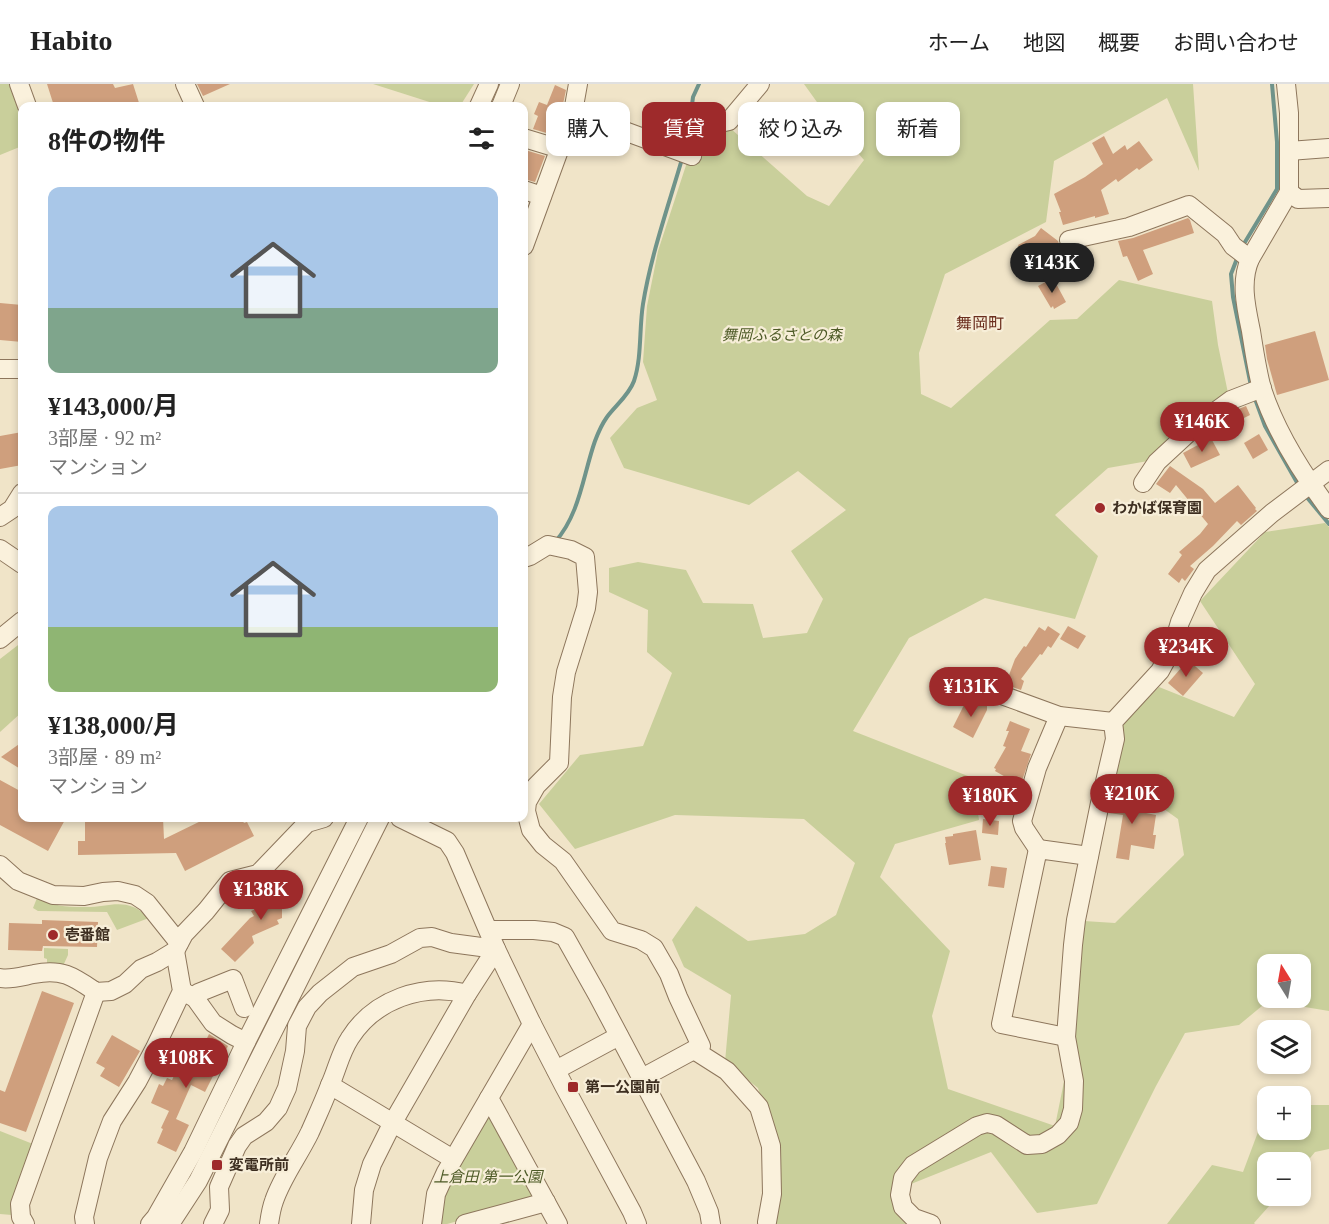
<!DOCTYPE html>
<html lang="ja">
<head>
<meta charset="utf-8">
<style>
  :root { --surface:#fff; --page:#f2f2f2; --text:#222; --muted:#767676; --line:#e0e0e0; --accent:#9e2a2b }
  body { margin:0; font-family:"Times New Roman","Noto Sans JP",serif; background:var(--page); color:var(--text); height:100vh; display:flex; flex-direction:column; font-size:22px; white-space:nowrap }
  * { box-sizing:border-box; margin:0 }
  p { font-size:20px; color:var(--muted) }
  .icon { flex:none; width:33px; height:33px; fill:none; stroke:currentColor; stroke-width:2; stroke-linecap:round; stroke-linejoin:round }
  .map { position:relative; flex:1; overflow:hidden }
  .side { position:absolute; left:18px; top:18px; width:510px; height:720px; display:flex; flex-direction:column; background:var(--surface); border-radius:12px; box-shadow:0 3px 9px #0003 }
  .side>* { flex:none }
  .banner { position:absolute; left:546px; top:18px; width:570px; height:54px; display:flex; gap:12px }
  .needle { width:39px; rotate:349deg }
  .controls { position:absolute; left:1257px; top:870px; display:grid; gap:12px }
  .controls a { display:grid; place-items:center; width:54px; height:54px; border-radius:12px; background:var(--surface); box-shadow:0 3px 9px #0003; font-size:30px }
  .price { position:absolute; translate:-50% -51px; padding:0 14px; border-radius:21px; background:var(--accent); color:#fff; font-size:20px; line-height:39px; filter:drop-shadow(0 2px 3px #0008) }
  .price::after { content:''; position:absolute; left:50%; top:36px; width:18px; height:14px; margin-left:-9px; background:inherit; clip-path:polygon(0 0,100% 0,50% 100%) }
  .price.on { background:#222; color:#fff }
  ul { padding:0; list-style:none }
  li { display:grid; align-content:center; gap:12px; height:318px; padding:0 30px }
  li+li { border-top:2px solid var(--line) }
  li span { display:grid; place-items:center; height:186px; border-radius:12px; color:#555 }
  li>.icon { margin-inline-start:auto }
  span .icon { width:108px; height:108px; fill:#fffc; stroke-width:1 }
  li b { font-size:26px }
  h2 { display:flex; justify-content:space-between; align-items:center; height:72px; padding:0 30px; font-size:26px }
  .chip { padding:0 21px; border-radius:12px; background:var(--surface); box-shadow:0 3px 9px #0003; font-size:21px; line-height:54px }
  .chip.on { background:var(--accent); color:#fff }
  header { display:flex; align-items:center; gap:36px; box-sizing:border-box; height:84px; padding:0 30px; background:var(--surface); border-bottom:2px solid var(--line) }
  header strong { font-size:28px }
  nav { display:flex; gap:33px; margin-inline-start:auto; font-size:21px }
  .map>svg:first-child { display:block }
</style>
</head>
<body>
<header>
<strong>Habito</strong>
<nav><a>ホーム</a><a>地図</a><a>概要</a><a>お問い合わせ</a></nav>
</header>
<div class="map">
<svg width="1329" height="1140" viewBox="0 0 1329 1140">
  <rect width="100%" height="100%" fill="#f0e4c8"/>
  <g fill="#c9cf9b" fill-rule="evenodd">
    <polygon points="0,0 9,0 22,37 22,62 0,71"/>
    <polygon points="373,0 474,0 460,22 442,22"/>
    <path d="M804,0H1193L1199,87L1167,14L1054,77L1046,138L945,190L919,269L921,310L951,324L1050,236L1077,235L1119,196L1212,217L1218,261L1228,309L1148,377L1108,384L1055,431L1098,472L1075,535L985,514L909,554L853,647L973,694L979,736L895,760L880,793L950,867L932,932L948,1005L1055,1042L1077,933L1084,837L1115,839L1184,771L1178,735L1116,691L1122,640L1159,603L1234,633L1255,600L1200,517L1265,448L1325,439L1329,443V927L1268,917L1239,941L1185,949L1156,1002L1097,1120L1037,1129L991,1068L911,1100L907,1138L911,1140H774L775,1062L758,1004L725,978L731,911L684,883L672,856L696,822L748,857L805,850L836,831L855,779L804,735L675,731L575,765L539,720L580,671L643,662L672,589L647,568L648,526L609,508V484L638,478L686,486L703,519L753,520L763,554L807,549L823,515L791,467L846,426L798,387L749,421L624,384L610,354L637,324L657,316L643,278L647,222L658,167L691,66L730,44L807,112L829,122L864,76L832,39ZM1268,880H1300V914H1268Z"/>
    <polygon points="22,558 22,628 0,648 0,575"/>
    <path d="M37,814C54,822 64,823 83,823C109,824 126,811 149,834L117,846L107,828L38,827L33,824Z"/>
    <polygon points="44,864 68,865 68,871 63,882 47,881 47,875 44,874"/>
    <polygon points="1301,1021 1329,1021 1329,1065 1315,1068 1301,1085 1300,1078 1268,1078 1268,1112 1278,1112 1254,1139 1255,1140 1167,1140 1212,1081 1243,1088 1267,1024 1268,1046 1300,1046"/>
    <polygon points="486,1029 492,1030 536,1111 535,1116 447,1140 439,1140 441,1110"/>
    <polygon points="0,1047 33,1060 11,1118 12,1131 0,1130"/>
  </g>
  <g fill="none" stroke-linecap="round" stroke-linejoin="round">
    <g stroke="#6f938a" stroke-width="4">
      <polyline points="689,45 693,13 699,0"/>
      <polyline points="1242,163 1277,105 1277,58 1272,0"/>
      <polyline points="1238,172 1231,190 1233,213 1251,302"/>
      <polyline points="1254,312 1265,342 1299,402"/>
      <polyline points="1305,411 1329,440"/>
      <path d="M555,458C580,430 583,391 595,357C598,349 602,340 607,333C616,321 629,311 634,297C642,273 639,245 643,220C651,171 668,123 682,75"/>
    </g>
  </g>
  <g fill="#cf9f7d">
    <polygon points="47,0 113,0 115,4 133,0 140,22 54,22"/>
    <polygon points="197,0 230,0 203,12"/>
    <polygon points="555,1 566,6 562,25 553,51 533,45 538,32 534,30 539,18 547,21"/>
    <polygon points="1104,52 1113,70 1125,61 1127,66 1139,57 1153,76 1139,86 1137,84 1118,98 1116,95 1101,106 1109,130 1095,134 1095,132 1063,141 1059,128 1061,128 1054,110 1085,93 1103,80 1092,59"/>
    <polygon points="525,66 545,72 535,98 524,95 524,69"/>
    <polygon points="1188,134 1190,136 1194,149 1143,166 1153,190 1138,197 1127,172 1123,173 1118,157 1133,154"/>
    <polygon points="1041,144 1058,157 1060,163 1065,166 1030,184 1018,161 1035,152"/>
    <polygon points="1053,194 1066,218 1054,225 1053,222 1051,224 1038,202"/>
    <polygon points="0,219 22,221 22,258 0,256"/>
    <polygon points="1315,247 1329,296 1277,311 1267,275 1265,261"/>
    <polygon points="1246,322 1250,331 1238,337 1240,340 1217,354 1212,344 1236,326"/>
    <polygon points="22,348 22,381 0,385 0,352"/>
    <polygon points="1259,350 1268,366 1253,375 1244,359"/>
    <polygon points="1211,354 1220,371 1191,384 1183,369"/>
    <polygon points="1170,382 1203,405 1215,419 1238,401 1256,424 1255,425 1257,427 1241,441 1237,437 1213,462 1190,482 1194,485 1185,497 1182,494 1179,499 1168,490 1182,471 1179,468 1200,450 1208,440 1176,401 1170,409 1156,400"/>
    <polygon points="1048,542 1060,550 1051,564 1048,562 1042,571 1040,570 1021,595 1024,597 1021,606 1007,601 1008,599 1006,599 1015,575 1024,562 1026,563 1039,543 1045,547"/>
    <polygon points="1068,542 1086,552 1078,565 1060,555"/>
    <polygon points="1188,576 1203,589 1183,612 1168,599"/>
    <polygon points="966,617 981,619 987,622 987,626 973,654 953,643"/>
    <polygon points="1010,637 1030,645 1021,667 1031,670 1015,718 1004,715 1009,695 995,687 996,685 994,684 1006,663 1003,662 1009,647 1006,647"/>
    <polygon points="22,658 22,686 1,673"/>
    <polygon points="0,696 22,708 22,734 66,734 48,767 0,741"/>
    <polygon points="1115,702 1122,703 1121,706 1131,707 1129,721 1137,722 1136,727 1156,731 1153,751 1156,751 1154,765 1131,761 1129,776 1116,774 1123,731 1109,729"/>
    <polygon points="85,734 163,734 164,755 207,734 241,734 244,739 247,738 254,752 185,787 176,769 78,771 78,757 85,757"/>
    <polygon points="983,735 999,737 998,751 982,749"/>
    <polygon points="976,746 981,776 949,781 945,759 946,759 945,753 953,752 953,750"/>
    <polygon points="991,782 1007,784 1004,804 988,802"/>
    <polygon points="290,797 299,817 282,825 282,834 277,836 279,840 252,852 254,859 235,878 221,865 250,834 254,832 251,827 266,821 264,815 271,812 270,811 282,805 280,801"/>
    <polygon points="42,836 98,838 97,863 43,862 42,867 8,866 9,839 42,840"/>
    <polygon points="42,907 74,919 26,1048 0,1039 0,1006 5,1008"/>
    <polygon points="209,950 228,962 205,1008 191,1001 176,1035 189,1041 176,1068 157,1059 163,1045 161,1044 169,1027 151,1019 159,1000 163,1002 167,994 172,996 185,969 197,975"/>
    <polygon points="112,951 140,967 119,1003 100,992 105,984 96,979"/>
  </g>
  <g fill="none" stroke-linecap="round" stroke-linejoin="round">
    <g stroke="#8d765c" stroke-width="20">
      <g id="minor">
        <polyline points="19,0 27,22"/>
        <polyline points="185,0 195,22"/>
        <path d="M1286,0L1289,29V108L1250,175C1240,198 1246,223 1251,247C1254,266 1257,287 1262,305C1276,348 1302,389 1329,425"/>
        <polyline points="479,22 489,0"/>
        <polyline points="501,22 510,0"/>
        <polyline points="573,28 692,72 698,44 729,37 760,0"/>
        <polyline points="524,54 560,65"/>
        <polyline points="1289,67 1329,64"/>
        <polyline points="524,106 542,112"/>
        <polyline points="1289,108 1298,115 1329,114"/>
        <polyline points="1069,156 1129,143 1189,121 1225,150 1233,162 1250,175"/>
        <polyline points="524,162 573,28 578,0"/>
        <polyline points="0,285 22,285"/>
        <polyline points="1143,399 1157,378 1197,341 1231,316 1262,304"/>
        <polyline points="0,433 12,425 22,409"/>
        <polyline points="0,465 22,480"/>
        <polyline points="524,474 530,472 548,461 571,466 585,473 588,508 586,524 566,588 562,613 559,679 536,702 527,718 526,727 531,746 543,761 563,777 612,847 641,856 654,864 669,890 678,913 701,962 642,994"/>
        <polyline points="0,555 22,537"/>
        <polyline points="957,605 999,610 1059,632 1113,638"/>
        <polyline points="400,734 447,757 455,769 496,865 532,940 564,1002 632,1128 637,1140"/>
        <polyline points="1038,765 1024,744 1022,737 1037,684 1059,632"/>
        <polyline points="0,781 18,797 53,811 84,812 103,808 118,807 135,811 147,819 179,859"/>
        <polyline points="489,846 534,846 553,848 565,853 597,910 696,1097 709,1128 711,1140"/>
        <path d="M0,894C11,896 23,892 34,890C62,884 74,893 96,908L111,907L125,900L141,885L157,878L175,867L184,850L206,827L230,797L258,790L307,739L324,734"/>
        <polyline points="182,907 195,914 213,939 232,951 246,958"/>
        <polyline points="195,914 198,909 233,895 244,924"/>
        <polyline points="532,940 489,1014 558,1140"/>
        <polyline points="1066,953 1001,940 1038,765 1089,772"/>
        <polyline points="694,966 727,987 759,1023 771,1062 772,1110 767,1138"/>
        <polyline points="556,986 619,952"/>
        <polyline points="330,1001 453,1075"/>
        <polyline points="25,1140 21,1133 20,1120 96,908"/>
        <polyline points="85,1140 84,1133 98,1074 112,1037 137,998 155,964 182,907 175,867"/>
        <polyline points="150,1140 156,1133 193,1068 246,958 359,734"/>
        <polyline points="170,1140 198,1097 380,734"/>
        <polyline points="213,1140 220,1126 219,1103 237,1062 244,1052 266,1038 278,1024 287,1004 295,967 297,942 307,923 320,909 353,883 391,870 420,854 432,853 451,859 496,865 467,910 392,1040 372,1080 364,1106 361,1140"/>
        <path d="M269,1140C270,1133 271,1125 274,1117C282,1093 299,1071 310,1048C317,1032 324,1017 330,1001C337,986 340,969 350,954C374,916 423,898 467,910"/>
        <polyline points="432,1140 436,1110 446,1088 489,1014"/>
        <polyline points="465,1140 546,1118"/>
        <polyline points="931,1140 914,1134 903,1123 900,1111 903,1094 913,1081 977,1042 987,1039 996,1041 1027,1061 1042,1060 1058,1051 1069,1039 1073,1025 1074,997 1066,953 1073,861 1076,836 1100,719 1115,655 1113,638 1160,587 1172,565 1180,538 1193,509 1207,486 1272,429 1329,386"/>
      </g>
    </g>
    <use href="#minor" stroke="#faf1dc" stroke-width="18"/>
  </g>
  <g fill="#9e2a2b" stroke="#f7eed8" stroke-width="2">
    <circle cx="1100" cy="424" r="6"/>
    <circle cx="53" cy="851" r="6"/>
    <rect x="567" y="997" width="12" height="12" rx="3"/>
    <rect x="211" y="1075" width="12" height="12" rx="3"/>
  </g>
  <g text-anchor="middle" stroke-width="4.5" stroke-linejoin="round" paint-order="stroke">
    <g font-size="15" font-style="italic" fill="#4d5a26" stroke="#f7eed8">
      <text x="782" y="256">舞岡ふるさとの森</text>
      <text x="488" y="1098">上倉田 第一公園</text>
    </g>
    <g font-size="15" font-weight="bold" fill="#3d2e20" stroke="#f7eed8" text-anchor="start">
      <text x="1112" y="429">わかば保育園</text>
      <text x="65" y="856">壱番館</text>
      <text x="585" y="1008">第一公園前</text>
      <text x="229" y="1086">変電所前</text>
    </g>
    <g font-size="16" fill="#6b2e1e" stroke="#f7eed8">
      <text x="980" y="245">舞岡町</text>
    </g>
  </g>
</svg>
<div class="controls">
<a><svg class="needle" viewBox="-14 -14 28 28"><path d="M0-13l5 13h-10z" fill="#e53935"/><path d="M0 13l5-13h-10z" fill="#767676"/></svg></a>
<a><svg class="icon" aria-label="layers" viewBox="0 0 24 24"><path d="M12 4l9 5-9 5-9-5zM3 14l9 5 9-5"/></svg></a>
<a>+</a>
<a>−</a>
</div>
<b class="price on" style="left:1052px;top:210px">¥143K</b>
<b class="price" style="left:1202px;top:369px">¥146K</b>
<b class="price" style="left:1186px;top:594px">¥234K</b>
<b class="price" style="left:971px;top:634px">¥131K</b>
<b class="price" style="left:1132px;top:741px">¥210K</b>
<b class="price" style="left:990px;top:743px">¥180K</b>
<b class="price" style="left:261px;top:837px">¥138K</b>
<b class="price" style="left:186px;top:1005px">¥108K</b>
<div class="banner">
<a class="chip">購入</a>
<a class="chip on">賃貸</a>
<a class="chip">絞り込み</a>
<a class="chip">新着</a>
</div>
<section class="side">
<h2>8件の物件<svg class="icon" aria-label="filters" viewBox="0 0 24 24"><path d="M4 7h16M4 17h16"/><circle cx="9" cy="7" r="2"/><circle cx="15" cy="17" r="2"/></svg></h2>
<ul>
<li><span style="background:linear-gradient(#a9c7e8 65%,#7fa58c 0)"><svg class="icon" aria-label="home" viewBox="0 0 24 24"><path d="M3 11l9-7 9 7M6 9v11h12V9"/></svg></span><div><b>¥143,000/月</b><p>3部屋 · 92 m²</p><p>マンション</p></div></li>
<li><span style="background:linear-gradient(#a9c7e8 65%,#8fb573 0)"><svg class="icon" aria-label="home" viewBox="0 0 24 24"><path d="M3 11l9-7 9 7M6 9v11h12V9"/></svg></span><div><b>¥138,000/月</b><p>3部屋 · 89 m²</p><p>マンション</p></div></li>
</ul>
</section>
</div>
</body>
</html>
